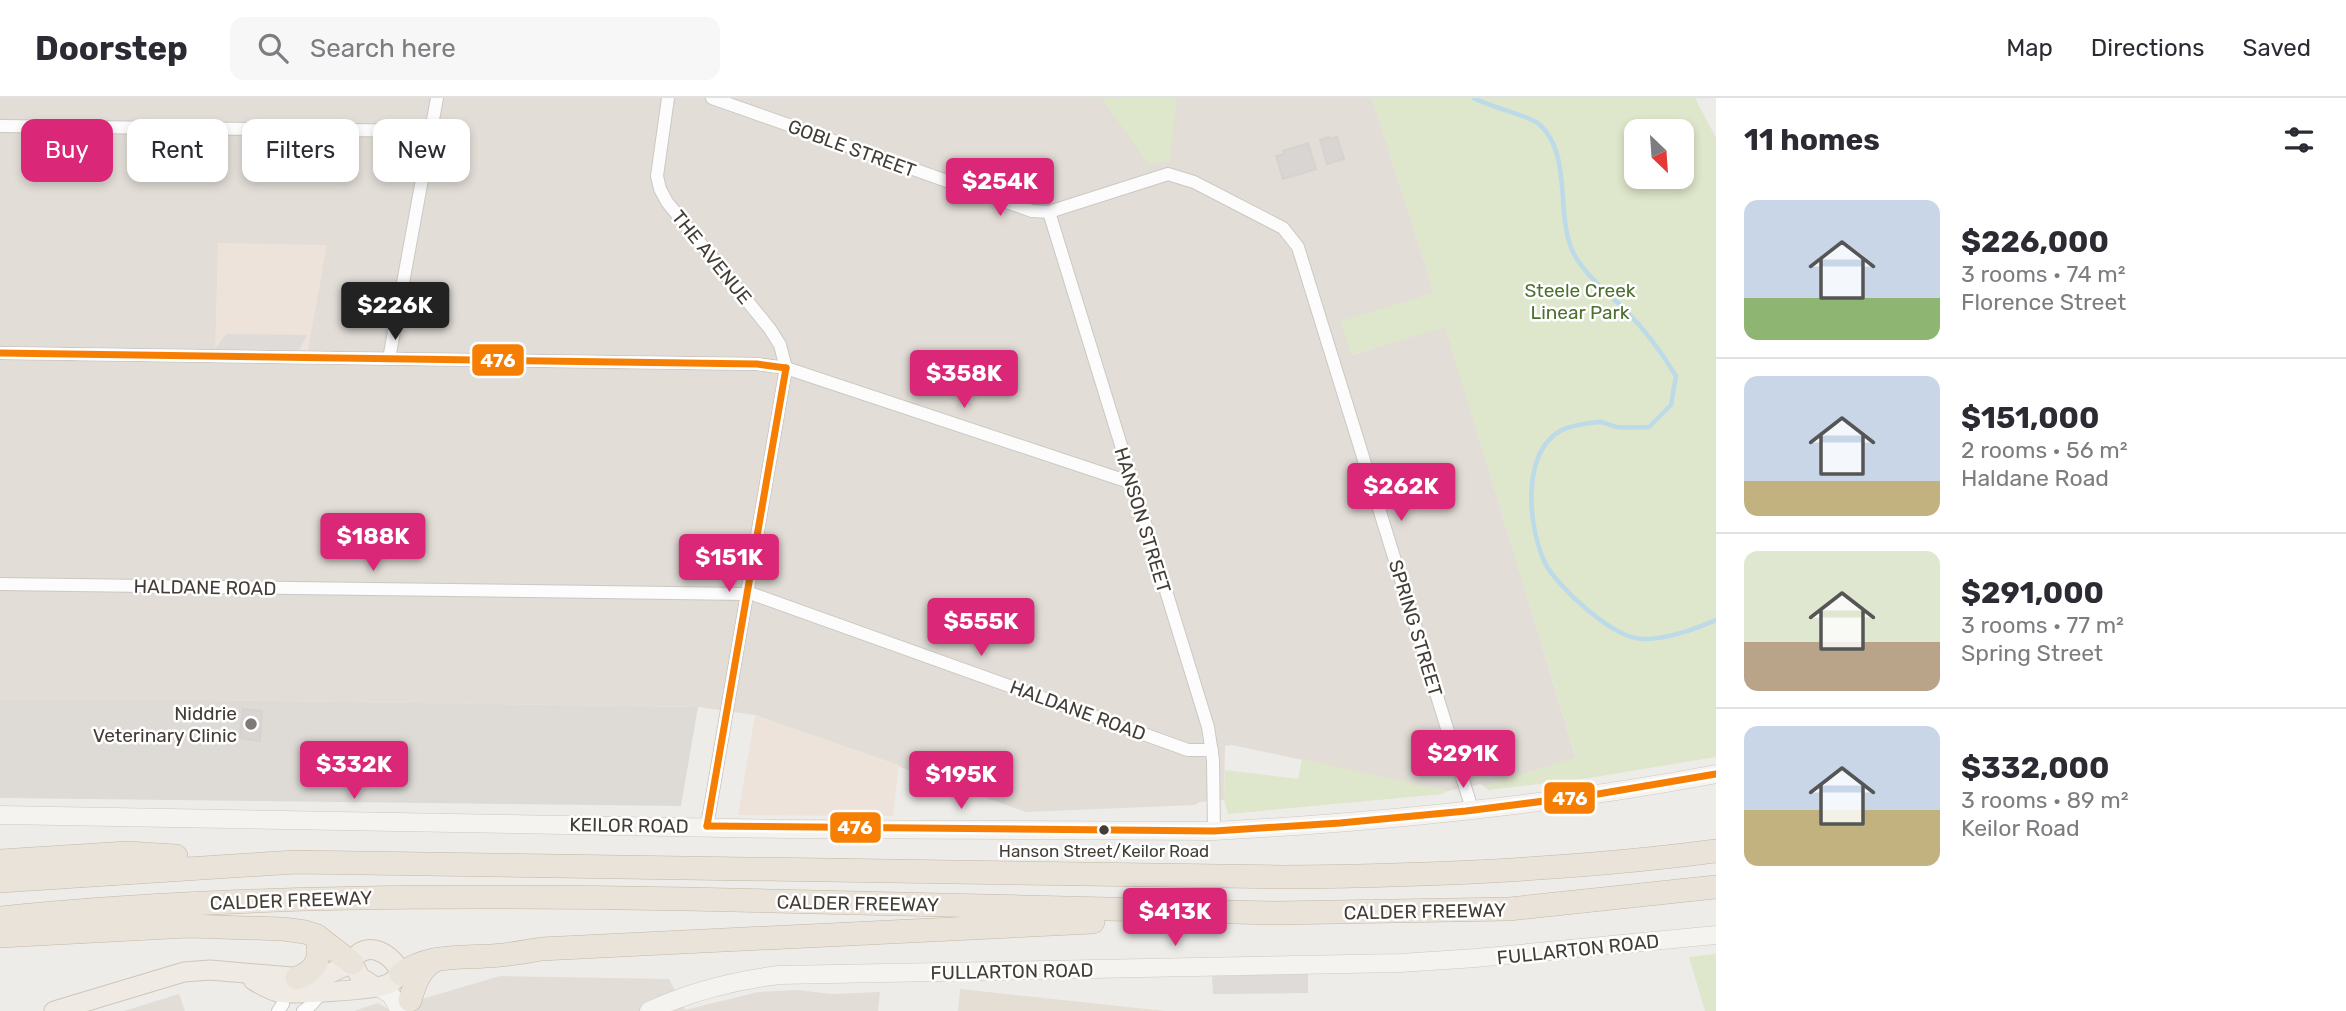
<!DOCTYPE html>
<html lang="en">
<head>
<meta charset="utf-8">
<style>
  :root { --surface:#fff; --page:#f7f7f7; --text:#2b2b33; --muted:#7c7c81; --line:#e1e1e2; --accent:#db2777 }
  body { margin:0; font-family:Rubik,sans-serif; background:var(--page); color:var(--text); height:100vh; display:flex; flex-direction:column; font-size:26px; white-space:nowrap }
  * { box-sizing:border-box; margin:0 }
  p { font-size:23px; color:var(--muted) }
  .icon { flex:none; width:38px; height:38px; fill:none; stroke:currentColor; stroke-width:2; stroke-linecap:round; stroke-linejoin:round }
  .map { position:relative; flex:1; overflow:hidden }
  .sheet { display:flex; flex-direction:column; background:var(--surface); width:630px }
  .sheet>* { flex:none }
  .top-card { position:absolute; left:21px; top:21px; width:665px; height:63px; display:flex; gap:14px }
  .needle { width:46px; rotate:155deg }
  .controls { position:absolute; left:1624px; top:21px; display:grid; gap:14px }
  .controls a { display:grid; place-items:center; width:70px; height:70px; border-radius:14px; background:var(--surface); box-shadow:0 4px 10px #0003; font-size:35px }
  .price { position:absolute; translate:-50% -60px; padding:0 16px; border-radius:7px; background:var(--accent); color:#fff; font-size:23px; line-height:46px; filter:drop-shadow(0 2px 4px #0008) }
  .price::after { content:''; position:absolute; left:50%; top:42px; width:21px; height:16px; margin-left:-10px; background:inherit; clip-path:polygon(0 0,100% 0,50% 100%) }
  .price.on { background:#222; color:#fff }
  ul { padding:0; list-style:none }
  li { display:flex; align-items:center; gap:21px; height:175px; padding:0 28px }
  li+li { border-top:2px solid var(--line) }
  li span { display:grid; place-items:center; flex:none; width:196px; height:140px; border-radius:14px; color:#555 }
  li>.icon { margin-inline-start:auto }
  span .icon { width:84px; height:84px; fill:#fffc; stroke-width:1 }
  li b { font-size:30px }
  h2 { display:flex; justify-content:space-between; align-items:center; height:84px; padding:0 28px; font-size:30px }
  .pill { padding:0 24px; border-radius:14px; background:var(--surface); box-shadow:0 4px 10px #0003; font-size:24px; line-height:63px }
  .pill.on { background:var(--accent); color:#fff }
  header { display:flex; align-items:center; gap:42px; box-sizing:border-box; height:98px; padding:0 35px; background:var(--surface); border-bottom:2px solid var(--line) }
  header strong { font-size:33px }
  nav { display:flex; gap:38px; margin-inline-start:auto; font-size:24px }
  .search { width:490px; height:63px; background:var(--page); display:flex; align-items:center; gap:18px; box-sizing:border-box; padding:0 24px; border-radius:14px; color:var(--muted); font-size:26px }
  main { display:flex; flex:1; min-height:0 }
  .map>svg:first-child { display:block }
</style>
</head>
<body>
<header>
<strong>Doorstep</strong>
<div class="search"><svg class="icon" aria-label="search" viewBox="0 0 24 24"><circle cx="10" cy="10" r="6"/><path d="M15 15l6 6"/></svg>Search here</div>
<nav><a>Map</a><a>Directions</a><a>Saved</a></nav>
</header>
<main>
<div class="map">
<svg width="1716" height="913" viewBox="0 0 1716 913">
  <rect width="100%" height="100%" fill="#eeece9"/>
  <g fill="#e2ddd7">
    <polygon points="0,0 1372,0 1434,195 1341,224 1352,257 1445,228 1576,660 1484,688 1480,686 1448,693 1232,647 1225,648 1224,702 1199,704 1195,707 1026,714 755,617 698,609 203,602 0,602"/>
    <polygon points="500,878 669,881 685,912 758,894 797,892 832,896 880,894 878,913 354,913 378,905 388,911"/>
    <polygon points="179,896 185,913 124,913"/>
  </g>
  <g fill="#ede3da">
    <polygon points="218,145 327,147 308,252 215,251"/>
    <polygon points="755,617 899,667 893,718 738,717"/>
  </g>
  <polygon fill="#dedbd7" points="0,602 203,602 698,609 681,708 0,700"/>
  <polygon fill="#e4ded5" points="960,891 1165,913 958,913"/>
  <g fill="#dee6cb" fill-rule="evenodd">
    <polygon points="1101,0 1177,0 1170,63 1149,67"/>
    <path d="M1372,0H1695L1716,40V659L1583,681L1488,692L1484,688L1576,659L1445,229L1351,257L1341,223L1434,195ZM1636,33H1682V79H1636Z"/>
    <polygon points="1302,661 1448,693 1442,696 1228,716 1224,702 1225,672 1298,681"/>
    <polygon points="1716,856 1716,913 1705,913 1689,859"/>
  </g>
  <g fill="#dedbd9">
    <polygon points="226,236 307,237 299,252 215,251"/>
    <polygon points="1308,876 1308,895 1213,896 1212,878"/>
  </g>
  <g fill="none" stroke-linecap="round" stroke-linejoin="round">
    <path stroke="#bddae8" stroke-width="4.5" d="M1474,0C1489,9 1528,17 1539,26C1573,56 1555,117 1573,154C1585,178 1609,195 1627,214C1647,234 1662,255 1676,278L1671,307L1649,329C1638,329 1627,330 1617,329C1612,328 1606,325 1601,324C1591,324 1569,328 1560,333C1521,356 1528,429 1545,465C1558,490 1615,542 1644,541C1669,541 1694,531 1716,522"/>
  </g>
  <g fill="#d8d5d2" stroke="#d6d3cf" stroke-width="2">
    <polygon points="1329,39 1329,41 1337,39 1344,61 1327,66 1320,42"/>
    <polygon points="1308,45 1316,71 1283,81 1276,58 1284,56 1283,53"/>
    <polygon points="243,611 262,613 260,643 240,640"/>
  </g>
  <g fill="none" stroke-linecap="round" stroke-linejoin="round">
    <g stroke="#cbc8c5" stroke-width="14">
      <g id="street">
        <polyline points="668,0 657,78 660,91 667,104 770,231 780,247 786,270 707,728"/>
        <polyline points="712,0 1032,113 1049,114 1168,76 1194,84 1283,130 1298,149 1472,711"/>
        <polyline points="0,28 432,33"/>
        <polyline points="1049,114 1208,629 1213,662 1214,733"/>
        <polyline points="0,255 757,266 786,270 1132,385"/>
        <polyline points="389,261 437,0"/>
        <polyline points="0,486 746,496"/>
        <polyline points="747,494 1188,652 1212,652"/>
        <polyline points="278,913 283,906 281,894"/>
        <polyline points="303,913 311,907 323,893"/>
      </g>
    </g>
    <g stroke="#ccc8c1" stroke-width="19">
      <g id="secondary">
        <path d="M0,717L785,731L1214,733C1382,724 1551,707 1716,676"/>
        <polyline points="377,888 391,897 400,913"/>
        <path d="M649,913C691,893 732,883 779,877L1400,865L1476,860L1716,837"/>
      </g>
    </g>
    <g stroke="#cfc6b8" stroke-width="21">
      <g id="primary">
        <path d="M253,882C261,887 270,892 278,894C293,897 375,892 388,886C393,884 397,880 401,876C394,856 365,839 352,864L360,879L374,888"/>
        <polyline points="54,913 184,874 210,872 304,880 328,876 352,865"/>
      </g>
    </g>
    <g stroke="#c3b7a7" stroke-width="24">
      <g id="highway">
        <polyline points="0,763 127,755 176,758"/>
        <path d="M0,783L295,764L1281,779C1427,778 1572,772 1716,753"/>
        <path d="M0,820C228,797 457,797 687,801C883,805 1080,810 1277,815L1509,811L1716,789"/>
        <polyline points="0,838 188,828 283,831 305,834 317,838 352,865"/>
        <path d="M401,876C428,857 455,860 486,858C504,858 523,854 541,851L1093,824"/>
        <path d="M297,880C318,872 321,860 317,838"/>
        <path d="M410,902C415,885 420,871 435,862"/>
      </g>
    </g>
    <use href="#street" stroke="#fcfcfc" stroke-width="12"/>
    <use href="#secondary" stroke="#f5f3ef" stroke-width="18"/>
    <use href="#primary" stroke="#efebe4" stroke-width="19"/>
    <use href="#highway" stroke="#eae3da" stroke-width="23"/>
    <g stroke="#fff" stroke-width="12">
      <g id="bus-1">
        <polyline points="0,255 757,266 786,270"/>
        <polyline points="707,728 1214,733 1340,725 1466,713 1592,697 1716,676"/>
        <polyline points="707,728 786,270"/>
      </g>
    </g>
    <use href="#bus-1" stroke="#f67f03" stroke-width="7"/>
  </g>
  <circle fill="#7f7a75" stroke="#fff" stroke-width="2.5" cx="251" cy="626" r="7"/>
  <circle fill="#433d36" stroke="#fff" stroke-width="2.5" cx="1104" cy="732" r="6"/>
  <g text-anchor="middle" stroke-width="5" stroke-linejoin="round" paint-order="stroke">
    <g font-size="17" fill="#433d36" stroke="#fff">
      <text x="1104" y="759">Hanson Street/Keilor Road</text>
    </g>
    <g font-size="19" fill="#433d36" stroke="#fff">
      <text transform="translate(852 50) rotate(20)" y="7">GOBLE STREET</text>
      <text transform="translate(712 159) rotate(51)" y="7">THE AVENUE</text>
      <text transform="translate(1143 422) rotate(73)" y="7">HANSON STREET</text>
      <text transform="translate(205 489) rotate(1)" y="7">HALDANE ROAD</text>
      <text transform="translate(1416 530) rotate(73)" y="7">SPRING STREET</text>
      <text transform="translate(1078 612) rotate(20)" y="7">HALDANE ROAD</text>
      <text transform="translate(629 727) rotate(1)" y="7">KEILOR ROAD</text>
      <text transform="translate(291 802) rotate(-2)" y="7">CALDER FREEWAY</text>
      <text transform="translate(858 805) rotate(1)" y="7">CALDER FREEWAY</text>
      <text transform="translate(1425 813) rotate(-1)" y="7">CALDER FREEWAY</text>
      <text transform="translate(1578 851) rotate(-6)" y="7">FULLARTON ROAD</text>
      <text transform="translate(1012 873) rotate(-1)" y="7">FULLARTON ROAD</text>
    </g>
    <g font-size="19" fill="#4d6f2f" stroke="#fff">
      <text x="1580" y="199">Steele Creek<tspan x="1580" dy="22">Linear Park</tspan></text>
    </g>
    <g font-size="19" fill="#433d36" stroke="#fff" text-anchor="end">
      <text x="237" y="622">Niddrie<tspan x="237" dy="22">Veterinary Clinic</tspan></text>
    </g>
  </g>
  <g stroke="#fff" stroke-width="2.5">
    <rect x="471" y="245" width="54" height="34" rx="7" fill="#f67f03"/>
    <rect x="1543" y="683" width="53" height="34" rx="7" fill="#f67f03"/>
    <rect x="829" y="713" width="53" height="33" rx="7" fill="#f67f03"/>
  </g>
  <g font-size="19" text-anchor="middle" font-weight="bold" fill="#fff">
    <text x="498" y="269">476</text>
    <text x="1570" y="707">476</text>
    <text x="855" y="736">476</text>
  </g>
</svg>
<div class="controls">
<a><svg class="needle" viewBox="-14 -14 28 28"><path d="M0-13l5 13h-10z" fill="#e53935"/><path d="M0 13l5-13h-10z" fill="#7c7c81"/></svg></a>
</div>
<b class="price" style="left:1000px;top:120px">$254K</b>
<b class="price on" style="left:395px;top:244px">$226K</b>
<b class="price" style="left:964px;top:312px">$358K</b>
<b class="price" style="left:1401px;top:425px">$262K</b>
<b class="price" style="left:373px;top:475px">$188K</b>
<b class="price" style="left:729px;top:496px">$151K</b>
<b class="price" style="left:981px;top:560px">$555K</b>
<b class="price" style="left:1463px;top:692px">$291K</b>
<b class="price" style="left:354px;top:703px">$332K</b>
<b class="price" style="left:961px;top:713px">$195K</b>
<b class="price" style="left:1175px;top:850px">$413K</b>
<div class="top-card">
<a class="pill on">Buy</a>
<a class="pill">Rent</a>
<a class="pill">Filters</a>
<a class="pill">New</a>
</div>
</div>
<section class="sheet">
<h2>11 homes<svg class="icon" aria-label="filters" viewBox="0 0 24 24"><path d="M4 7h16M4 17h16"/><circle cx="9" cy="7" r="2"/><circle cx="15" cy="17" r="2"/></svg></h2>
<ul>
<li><span style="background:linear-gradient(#c9d6e8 70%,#8fb573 0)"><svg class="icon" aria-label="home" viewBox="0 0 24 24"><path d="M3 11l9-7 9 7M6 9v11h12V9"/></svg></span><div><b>$226,000</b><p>3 rooms · 74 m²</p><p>Florence Street</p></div></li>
<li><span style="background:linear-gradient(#c9d6e8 75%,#c2b280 0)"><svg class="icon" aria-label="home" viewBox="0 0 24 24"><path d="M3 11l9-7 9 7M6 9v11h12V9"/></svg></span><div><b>$151,000</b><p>2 rooms · 56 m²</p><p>Haldane Road</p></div></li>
<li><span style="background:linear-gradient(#dfe7d0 65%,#b9a48a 0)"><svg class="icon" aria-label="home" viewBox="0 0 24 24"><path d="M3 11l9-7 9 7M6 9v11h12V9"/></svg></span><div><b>$291,000</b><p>3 rooms · 77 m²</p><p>Spring Street</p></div></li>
<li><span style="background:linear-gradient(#c9d6e8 60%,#c2b280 0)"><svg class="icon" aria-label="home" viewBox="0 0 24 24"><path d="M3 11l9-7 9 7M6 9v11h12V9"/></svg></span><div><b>$332,000</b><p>3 rooms · 89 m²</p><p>Keilor Road</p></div></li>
</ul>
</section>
</main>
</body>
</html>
